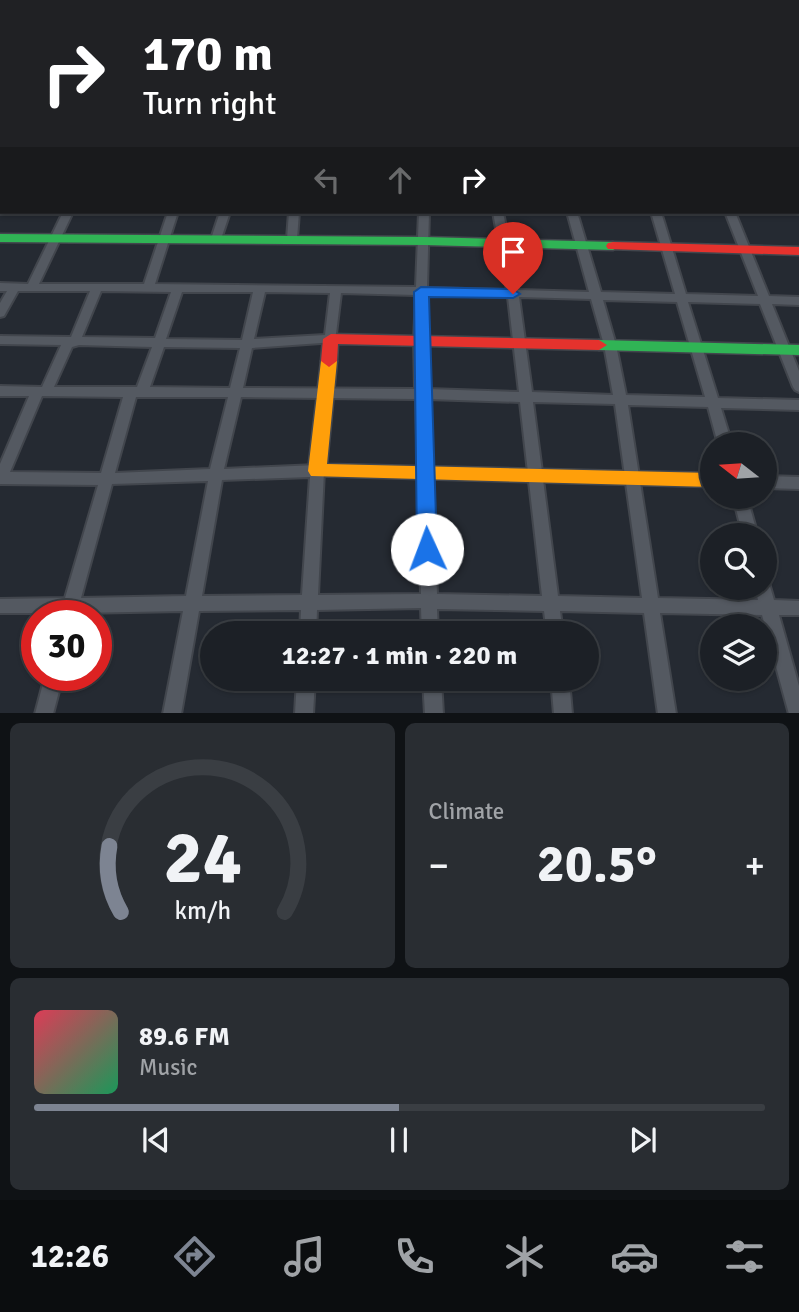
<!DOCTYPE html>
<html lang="en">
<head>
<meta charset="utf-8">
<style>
  body { margin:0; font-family:Signika,sans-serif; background:#292d32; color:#f1f3f6; height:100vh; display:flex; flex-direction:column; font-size:26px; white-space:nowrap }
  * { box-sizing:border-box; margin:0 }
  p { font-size:23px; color:#a0a3a7 }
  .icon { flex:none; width:38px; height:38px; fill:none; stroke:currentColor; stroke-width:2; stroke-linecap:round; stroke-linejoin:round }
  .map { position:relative; height:713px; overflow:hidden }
  .side { display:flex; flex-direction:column; gap:10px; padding:10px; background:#0f1215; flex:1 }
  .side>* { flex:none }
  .hud { position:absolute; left:0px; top:0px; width:800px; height:214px; box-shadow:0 2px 5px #0004,0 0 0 2px #3a3e43; background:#202124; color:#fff; overflow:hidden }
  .needle { width:46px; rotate:287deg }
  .fabs { position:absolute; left:700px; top:432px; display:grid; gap:14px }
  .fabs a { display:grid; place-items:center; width:77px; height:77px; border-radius:50%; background:#1c2026; box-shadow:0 2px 5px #0004,0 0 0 2px #3a3e43; font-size:35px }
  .speed { position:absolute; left:21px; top:600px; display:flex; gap:14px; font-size:35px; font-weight:700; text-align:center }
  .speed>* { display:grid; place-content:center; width:91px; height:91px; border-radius:50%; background:#1c2026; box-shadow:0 2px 5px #0004,0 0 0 2px #3a3e43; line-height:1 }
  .speed .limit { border:10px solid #d22; background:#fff; color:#111 }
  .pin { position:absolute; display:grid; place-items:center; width:60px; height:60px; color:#fff; margin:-72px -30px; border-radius:50% 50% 50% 0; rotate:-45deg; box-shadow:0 0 7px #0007 }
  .pin .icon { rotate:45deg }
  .me { position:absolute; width:77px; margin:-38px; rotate:358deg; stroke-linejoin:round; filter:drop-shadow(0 0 5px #0008) }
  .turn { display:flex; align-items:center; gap:24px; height:147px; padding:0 28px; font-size:32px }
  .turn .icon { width:91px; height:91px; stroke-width:2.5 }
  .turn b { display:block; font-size:49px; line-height:60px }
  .lanes { display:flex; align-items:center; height:66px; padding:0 28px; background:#0003; justify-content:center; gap:35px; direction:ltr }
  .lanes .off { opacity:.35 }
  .big { font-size:52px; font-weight:800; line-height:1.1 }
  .side .widget { flex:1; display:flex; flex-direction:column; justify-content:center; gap:10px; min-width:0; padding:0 24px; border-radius:10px; background:#292d32 }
  .side .dial { align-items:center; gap:0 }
  .dial svg { height:182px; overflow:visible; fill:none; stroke:#3a3e43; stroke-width:7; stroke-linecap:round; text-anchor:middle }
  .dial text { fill:#f1f3f6; stroke:none }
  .song { display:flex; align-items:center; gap:21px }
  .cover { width:84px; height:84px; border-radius:10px; background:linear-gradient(135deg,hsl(350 70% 55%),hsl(150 70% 35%)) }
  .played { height:7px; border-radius:4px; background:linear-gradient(90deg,#7d8492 50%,#3a3e43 50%) }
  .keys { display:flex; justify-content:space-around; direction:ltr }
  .heat { display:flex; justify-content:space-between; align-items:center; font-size:38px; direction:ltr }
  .side .tiles { flex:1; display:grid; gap:10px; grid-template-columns:1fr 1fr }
  .widget:last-child { grid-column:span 2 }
  .trip { position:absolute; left:200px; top:621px; width:399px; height:70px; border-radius:35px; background:#1c2026; box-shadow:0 2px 5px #0004,0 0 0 2px #3a3e43; font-weight:800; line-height:70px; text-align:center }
  .tab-bar { display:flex; height:112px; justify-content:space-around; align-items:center; background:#0b0d0f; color:#a0a3a7 }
  .tab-bar .icon { width:49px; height:49px }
  .tab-bar .selected { color:#7d8492 }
  .tab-bar b { font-size:32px; color:#f1f3f6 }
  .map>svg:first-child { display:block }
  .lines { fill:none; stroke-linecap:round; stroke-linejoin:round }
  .street-casing { stroke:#42464d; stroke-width:4 }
  .fast-casing { stroke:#42464d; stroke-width:3 }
  .slow-casing { stroke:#42464d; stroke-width:3 }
  .jam-casing { stroke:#42464d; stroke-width:3 }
  .street { fill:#545961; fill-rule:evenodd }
  .fast { fill:#30b455; fill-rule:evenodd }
  .slow { fill:#ff9f0a; fill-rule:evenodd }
  .jam { fill:#e5322d; fill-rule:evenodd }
  .route { fill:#1a73e8; stroke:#114b97; stroke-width:2 }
</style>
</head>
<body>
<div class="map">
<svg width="799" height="714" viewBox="0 0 799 714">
  <rect width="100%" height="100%" fill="#252a32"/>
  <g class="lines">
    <defs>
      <g id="street">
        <polygon points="136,0 142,0 135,2"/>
        <rect x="406" y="0" width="6" height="2"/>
        <rect x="475" y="0" width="6" height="2"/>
        <polygon points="531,0 537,0 538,2 531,2"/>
        <polygon points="594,0 600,0 601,2 594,2"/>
        <polygon points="651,0 657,0 658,2 651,2"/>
        <polygon points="663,0 669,0 670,2 663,2"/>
        <polygon points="722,0 728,0 729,2 722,2"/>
        <polygon points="779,0 786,0 787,2 780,2"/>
        <rect x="0" y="14" width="2" height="4"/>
        <rect x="798" y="22" width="1" height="5"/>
        <rect x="0" y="41" width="2" height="6"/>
        <rect x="798" y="60" width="1" height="4"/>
        <rect x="0" y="192" width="2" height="6"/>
        <rect x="798" y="196" width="1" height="6"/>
        <polygon points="798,206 799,206 799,214 795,212 798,212"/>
        <path d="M 63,212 L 73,212 L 39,284 L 144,284 L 168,212 L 178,212 L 155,284 L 416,287 L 419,212 L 429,212 L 427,288 L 507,290 L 493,212 L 503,212 L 518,290 L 589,292 L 567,212 L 577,212 L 601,292 L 675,294 L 651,212 L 661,212 L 686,294 L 758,296 L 725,212 L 735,212 L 769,296 L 799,297 L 799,305 L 772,304 L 799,371 L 799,392 L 795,390 L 793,387 L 760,304 L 688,302 L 718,398 L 799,400 L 799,410 L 721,408 L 732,444 L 718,444 L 708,407 L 628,405 L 658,598 L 758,600 L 755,588 L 765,588 L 765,581 L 769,583 L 774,600 L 799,601 L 799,615 L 779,615 L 799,686 L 799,714 L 789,714 L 762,615 L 660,613 L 676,714 L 658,714 L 644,613 L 560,611 L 563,634 L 547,634 L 544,611 L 437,609 L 438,634 L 422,634 L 421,608 L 317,610 L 316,634 L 300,634 L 301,610 L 199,611 L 181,714 L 163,714 L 183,611 L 77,613 L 76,616 L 60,616 L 61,613 L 0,613 L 0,599 L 65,598 L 98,485 L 0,484 L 0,464 L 29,396 L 0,396 L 0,386 L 42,387 L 61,345 L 0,344 L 0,336 L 71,337 L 90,291 L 18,291 L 4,316 L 0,317 L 0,303 L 7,291 L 0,291 L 0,283 L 28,284 ZM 101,291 L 171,292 L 155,338 L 82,337 ZM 182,292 L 253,292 L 242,340 L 166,339 ZM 265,292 L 330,293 L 325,335 L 254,339 ZM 341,293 L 416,295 L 414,340 L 415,389 L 243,388 L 252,348 L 335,342 ZM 427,295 L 508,297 L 519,392 L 428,389 L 426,340 ZM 519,297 L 591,299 L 604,345 L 613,395 L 532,392 ZM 603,300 L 677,302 L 705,397 L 626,395 L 616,345 ZM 79,345 L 152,347 L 137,387 L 54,387 L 72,347 ZM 164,347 L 240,348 L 230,388 L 150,387 ZM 42,396 L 123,397 L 101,473 L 10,472 ZM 136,397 L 228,397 L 210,469 L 115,473 ZM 241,397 L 416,399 L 421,594 L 318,595 L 324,471 L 322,467 L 317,465 L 224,469 ZM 428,399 L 520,402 L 542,596 L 437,594 ZM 533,402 L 615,404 L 642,598 L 558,596 ZM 310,477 L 302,595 L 202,596 L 222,480 ZM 208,481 L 186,596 L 81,598 L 112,484 Z"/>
        <polygon points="220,212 230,212 221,239 216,242 211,239"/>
        <polygon points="289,212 299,212 297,239 292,242 287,239"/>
        <polygon points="765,476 799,477 799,489 765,488"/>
        <polygon points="733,497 747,497 758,536 743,536"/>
        <polygon points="45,676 63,676 53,714 35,714"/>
        <polygon points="297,679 315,679 313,714 295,714"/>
        <polygon points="423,679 441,679 443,714 425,714"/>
        <polygon points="551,679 569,679 572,714 554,714"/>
      </g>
      <g id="fast">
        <rect x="0" y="141" width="2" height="6"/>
        <polygon points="0,234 424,237 613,242 620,246 613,250 424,245 0,242"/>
        <polygon points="599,340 799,345 799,355 599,350 591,345"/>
      </g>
      <g id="slow">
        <rect x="798" y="146" width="1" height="8"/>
        <polygon points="329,355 337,361 327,464 712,473 712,487 311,476 308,471 321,361"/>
      </g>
      <g id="jam">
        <polygon points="613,242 799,247 799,255 608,249 606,246 608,243"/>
        <polygon points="331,334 599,340 607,345 599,350 338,344 337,361 329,367 321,361 323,339"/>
      </g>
    </defs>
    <use href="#street" class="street-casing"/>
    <use href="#fast" class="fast-casing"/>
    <use href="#slow" class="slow-casing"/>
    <use href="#jam" class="jam-casing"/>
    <use href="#street" class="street"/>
    <use href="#fast" class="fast"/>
    <use href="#slow" class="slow"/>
    <use href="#jam" class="jam"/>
  </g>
  <polygon class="route" points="421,287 513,289 520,294 513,298 429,297 437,549 434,555 427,558 420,555 417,549 414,292"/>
</svg>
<div class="fabs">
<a><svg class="needle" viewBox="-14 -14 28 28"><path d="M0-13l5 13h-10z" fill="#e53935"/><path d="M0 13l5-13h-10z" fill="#a0a3a7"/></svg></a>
<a><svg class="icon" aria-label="search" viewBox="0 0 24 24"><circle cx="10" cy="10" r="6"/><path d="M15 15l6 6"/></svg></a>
<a><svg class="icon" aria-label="layers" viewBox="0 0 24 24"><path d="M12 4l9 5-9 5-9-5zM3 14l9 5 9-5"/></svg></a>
</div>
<div class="speed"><div class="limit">30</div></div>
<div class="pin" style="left:513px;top:294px;background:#d93025"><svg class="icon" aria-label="arrive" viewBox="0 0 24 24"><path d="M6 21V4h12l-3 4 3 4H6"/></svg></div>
<svg class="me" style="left:427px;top:549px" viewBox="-20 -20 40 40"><circle r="19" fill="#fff"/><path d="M0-13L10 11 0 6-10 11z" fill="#1a73e8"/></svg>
<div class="trip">12:27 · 1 min · 220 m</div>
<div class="hud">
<div class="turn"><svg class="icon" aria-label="right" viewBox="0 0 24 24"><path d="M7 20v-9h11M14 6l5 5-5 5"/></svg><div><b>170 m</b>Turn right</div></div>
<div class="lanes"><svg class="icon off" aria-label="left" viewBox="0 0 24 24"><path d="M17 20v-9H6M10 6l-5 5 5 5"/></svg><svg class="icon off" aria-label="ahead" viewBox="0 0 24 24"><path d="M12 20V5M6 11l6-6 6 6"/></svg><svg class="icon" aria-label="right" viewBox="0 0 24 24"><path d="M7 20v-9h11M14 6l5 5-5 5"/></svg></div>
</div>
</div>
<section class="side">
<div class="tiles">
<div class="widget dial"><svg viewBox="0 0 100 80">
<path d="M14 69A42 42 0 1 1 86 69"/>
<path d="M14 69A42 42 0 0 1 9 40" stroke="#7d8492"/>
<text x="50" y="56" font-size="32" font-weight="700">24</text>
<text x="50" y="72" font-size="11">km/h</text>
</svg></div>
<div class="widget"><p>Climate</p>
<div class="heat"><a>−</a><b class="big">20.5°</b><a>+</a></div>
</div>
<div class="widget">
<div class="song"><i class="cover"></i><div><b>89.6 FM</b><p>Music</p></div></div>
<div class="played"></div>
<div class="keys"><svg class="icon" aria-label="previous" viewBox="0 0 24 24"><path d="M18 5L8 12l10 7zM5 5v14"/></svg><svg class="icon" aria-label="pause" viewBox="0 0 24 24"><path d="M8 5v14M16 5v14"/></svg><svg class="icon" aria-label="next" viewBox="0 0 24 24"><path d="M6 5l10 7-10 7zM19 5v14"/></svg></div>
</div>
</div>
</section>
<nav class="tab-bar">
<b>12:26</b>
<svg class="icon selected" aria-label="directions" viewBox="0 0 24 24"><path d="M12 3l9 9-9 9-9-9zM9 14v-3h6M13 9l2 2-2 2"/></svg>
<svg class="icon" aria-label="music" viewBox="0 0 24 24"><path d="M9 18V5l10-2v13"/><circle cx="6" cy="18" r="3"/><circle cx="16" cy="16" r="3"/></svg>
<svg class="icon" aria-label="phone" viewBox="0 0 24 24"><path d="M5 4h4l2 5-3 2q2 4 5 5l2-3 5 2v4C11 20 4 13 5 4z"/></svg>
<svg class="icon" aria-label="climate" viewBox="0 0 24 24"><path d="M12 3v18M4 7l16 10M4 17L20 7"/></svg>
<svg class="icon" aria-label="car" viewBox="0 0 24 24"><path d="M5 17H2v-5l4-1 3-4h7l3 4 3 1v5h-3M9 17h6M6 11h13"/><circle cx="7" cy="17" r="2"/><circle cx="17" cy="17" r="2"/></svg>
<svg class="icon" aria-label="filters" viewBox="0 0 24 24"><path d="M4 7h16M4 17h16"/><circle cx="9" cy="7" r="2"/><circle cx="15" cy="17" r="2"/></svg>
</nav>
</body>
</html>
